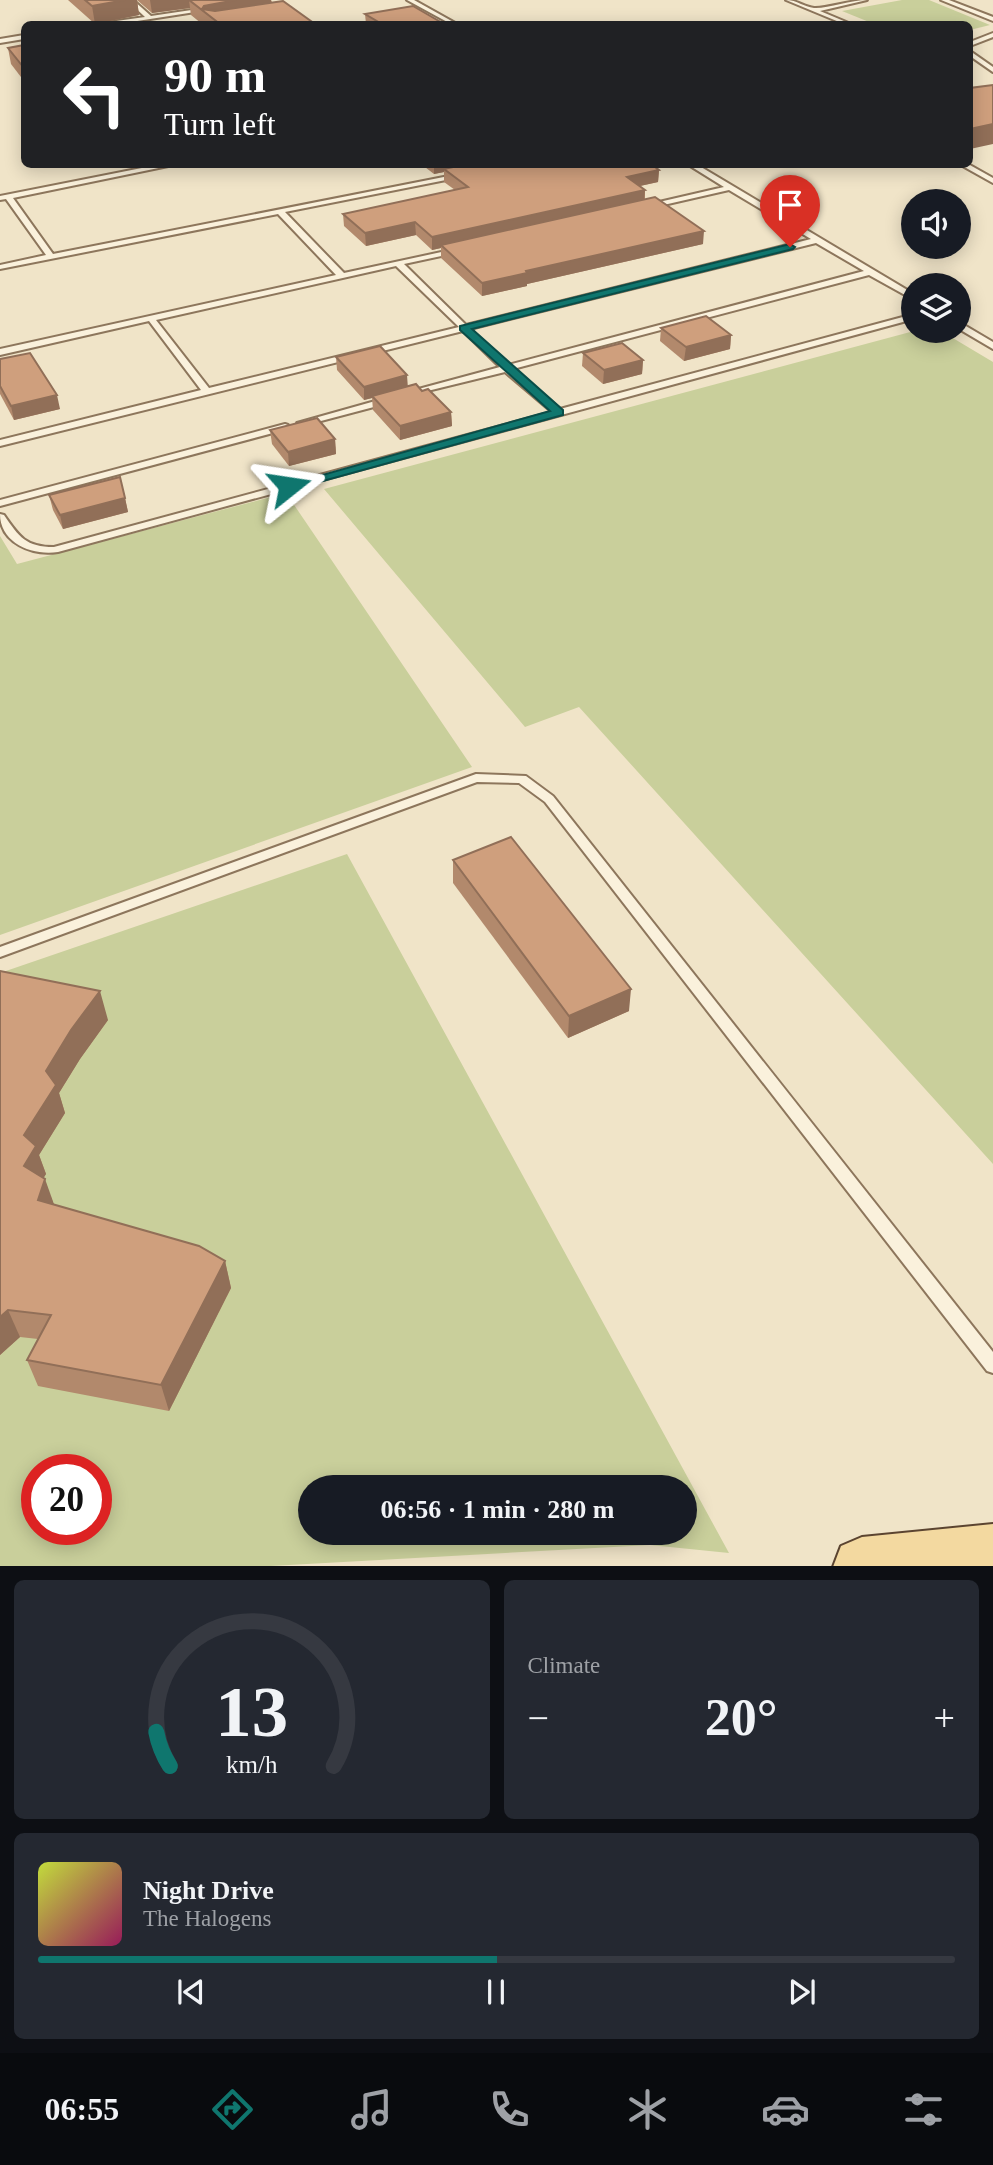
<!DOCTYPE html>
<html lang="en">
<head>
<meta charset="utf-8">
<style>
  body { margin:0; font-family:"Times New Roman",serif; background:#242831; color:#f1f3f6; height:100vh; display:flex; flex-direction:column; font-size:26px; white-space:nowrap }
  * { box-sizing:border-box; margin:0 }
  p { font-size:23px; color:#9ea1a6 }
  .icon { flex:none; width:38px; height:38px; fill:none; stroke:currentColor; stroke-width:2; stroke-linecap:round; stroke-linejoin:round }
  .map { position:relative; height:1566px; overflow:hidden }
  .sheet { display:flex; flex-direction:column; gap:14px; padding:14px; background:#0d0f14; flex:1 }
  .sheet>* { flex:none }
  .banner { position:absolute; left:21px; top:21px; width:952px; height:147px; border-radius:10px; box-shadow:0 4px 18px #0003; background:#202124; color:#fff; overflow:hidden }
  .buttons { position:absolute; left:901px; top:189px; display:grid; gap:14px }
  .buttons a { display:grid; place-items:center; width:70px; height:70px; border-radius:50%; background:#171b24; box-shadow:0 4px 18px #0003; font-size:35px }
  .speed { position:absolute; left:21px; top:1454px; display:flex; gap:14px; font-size:35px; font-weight:700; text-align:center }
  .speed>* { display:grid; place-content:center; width:91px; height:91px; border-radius:50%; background:#171b24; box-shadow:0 4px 18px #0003; line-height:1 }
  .speed .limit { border:10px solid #d22; background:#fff; color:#111 }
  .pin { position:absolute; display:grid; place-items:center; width:60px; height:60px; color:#fff; margin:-72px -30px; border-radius:50% 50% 50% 0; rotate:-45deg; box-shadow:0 0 7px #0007 }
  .pin .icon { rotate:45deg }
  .me { position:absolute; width:77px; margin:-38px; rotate:75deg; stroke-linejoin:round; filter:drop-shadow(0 0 5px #0008) }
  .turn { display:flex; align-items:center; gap:24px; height:147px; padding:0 28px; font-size:32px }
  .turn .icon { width:91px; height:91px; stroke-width:2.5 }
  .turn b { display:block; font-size:49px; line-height:60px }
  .big { font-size:52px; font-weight:800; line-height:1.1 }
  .sheet .card { flex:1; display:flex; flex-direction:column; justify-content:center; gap:10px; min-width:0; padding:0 24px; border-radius:10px; background:#242831 }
  .sheet .dial { align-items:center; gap:0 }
  .dial svg { height:182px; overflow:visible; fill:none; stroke:#363941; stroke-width:7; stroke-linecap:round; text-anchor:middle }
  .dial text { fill:#f1f3f6; stroke:none }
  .song { display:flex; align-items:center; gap:21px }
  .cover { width:84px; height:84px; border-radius:10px; background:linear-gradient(135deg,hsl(70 70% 55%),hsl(330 70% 35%)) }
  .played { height:7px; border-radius:4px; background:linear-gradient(90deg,#0f766e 50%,#363941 50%) }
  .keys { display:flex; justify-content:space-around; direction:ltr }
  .heat { display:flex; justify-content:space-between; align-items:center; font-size:38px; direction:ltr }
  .sheet .tiles { flex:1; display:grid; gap:14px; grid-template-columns:1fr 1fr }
  .card:last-child { grid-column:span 2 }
  .trip { position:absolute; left:298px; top:1475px; width:399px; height:70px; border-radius:35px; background:#171b24; box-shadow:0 4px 18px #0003; font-weight:800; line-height:70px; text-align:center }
  .tabs { display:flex; height:112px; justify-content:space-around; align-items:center; background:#090b0e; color:#9ea1a6 }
  .tabs .icon { width:49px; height:49px }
  .tabs .current { color:#0f766e }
  .tabs b { font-size:32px; color:#f1f3f6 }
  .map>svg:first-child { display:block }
  .green { fill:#c9cf9b; fill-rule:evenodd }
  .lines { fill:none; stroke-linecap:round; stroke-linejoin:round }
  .lane-casing { stroke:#8d765c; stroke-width:4 }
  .primary-casing { stroke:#5b4430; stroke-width:4 }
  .lane { fill:#faf1dc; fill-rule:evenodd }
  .primary { fill:#f3d9a0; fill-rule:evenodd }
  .wall { fill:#b2896c }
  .shaded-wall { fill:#916f58 }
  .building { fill:#cf9f7d; stroke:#916f58; stroke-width:2 }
  .route { fill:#0f766e; stroke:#0a4d48; stroke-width:2 }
</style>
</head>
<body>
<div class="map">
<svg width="993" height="1567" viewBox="0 0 993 1567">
  <rect width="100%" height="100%" fill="#f0e4c8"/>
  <g class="green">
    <polygon points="902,0 929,0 990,25 970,30 970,24 874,24 842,11"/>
    <polygon points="914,331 941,331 993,362 993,1164 579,707 525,727 324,489"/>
    <polygon points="286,493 472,767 0,935 0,536 17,564"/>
    <path d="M 347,854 L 729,1553 L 650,1545 L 271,1566 L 0,1566 L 0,973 ZM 37,1470 L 96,1470 L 96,1530 L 37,1530 ZM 310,1488 L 684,1488 L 684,1533 L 310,1533 Z"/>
  </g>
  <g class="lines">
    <defs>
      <g id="lane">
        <polygon points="127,0 133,0 151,16 205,8 208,10 118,24 106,24 109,22 145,17"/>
        <polygon points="407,0 414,0 457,24 451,24"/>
        <path d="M 786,0 C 797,0 804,7 814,8 C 826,9 851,0 867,0 L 820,11 L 851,24 L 844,24 Z"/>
        <polygon points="941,0 949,0 993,17 993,21"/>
        <polygon points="993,33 993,37 970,46 970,42"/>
        <polygon points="24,35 24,39 0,43 0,39"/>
        <polygon points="970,51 993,67 993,72 970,56"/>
        <path d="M 162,164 L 178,164 L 13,198 L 53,254 L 464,173 L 464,177 L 461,177 L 285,212 L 344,273 L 460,248 L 460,252 L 404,264 L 466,325 L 811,239 L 729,190 L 646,209 L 646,205 L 724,187 L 687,164 L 696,164 L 914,294 L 914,300 L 869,275 L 513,369 L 560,409 L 914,314 L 914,319 L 58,552 C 32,556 0,543 0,514 L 4,515 C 19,537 26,547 54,547 L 552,412 L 505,372 L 411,395 L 411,391 L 500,367 L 463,331 L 0,446 L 0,440 L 201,390 L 149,321 L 0,355 L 0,349 L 336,275 L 278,214 L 0,269 L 0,265 L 46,255 L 6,199 L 0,200 L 0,196 ZM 816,243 L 864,271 L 508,365 L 470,329 ZM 396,266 L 459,327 L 209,388 L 156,320 Z"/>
        <polygon points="959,164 968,164 993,178 993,183"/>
        <polygon points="959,322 993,342 993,349 959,329"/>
        <polygon points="386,398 389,399 389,403 302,426 297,423"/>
        <polygon points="285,424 288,425 288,429 0,506 0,500"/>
        <polygon points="476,774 526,776 553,796 993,1352 993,1373 987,1371 545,802 519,783 477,782 0,957 0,947"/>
      </g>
      <polygon id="primary" points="993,1524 993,1567 833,1567 841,1546 862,1537"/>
    </defs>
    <use href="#lane" class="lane-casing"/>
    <use href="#primary" class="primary-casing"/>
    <use href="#lane" class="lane"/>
    <use href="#primary" class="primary"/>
  </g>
  <g class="wall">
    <polygon points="68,0 271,0 272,2 315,24 202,24 191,15 190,8 152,13 137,0 139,15 95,24"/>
    <polygon points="365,14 444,24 366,24"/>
    <polygon points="24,45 24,81 11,64 8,48"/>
    <polygon points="421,164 574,164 576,165 659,170 658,182 640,186 645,190 645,200 703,244 527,284 527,286 482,296 441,258 441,248 432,250 416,235 366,246 344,226 343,214 455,190 444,182 444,172 434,174"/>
    <polygon points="661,328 731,335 730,349 684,361 660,341"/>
    <polygon points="583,353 643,360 642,374 603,384 582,366"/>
    <polygon points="336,357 408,386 422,391 451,412 452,426 400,440 373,410 372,398 364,400 337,370"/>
    <polygon points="0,359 60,409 14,420 0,394"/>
    <polygon points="270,430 335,439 336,454 289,466 272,444"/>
    <polygon points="49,495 125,498 128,512 63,529 53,510"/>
    <polygon points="453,860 629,1011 568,1038 453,883"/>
    <polygon points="0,971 108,1020 80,1059 59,1093 65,1113 39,1155 46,1174 43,1178 54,1205 225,1261 231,1288 169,1411 38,1386 27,1360 38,1339 20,1337 0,1355"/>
  </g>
  <g class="shaded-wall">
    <polygon points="125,0 137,0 139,15 95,24 92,6"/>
    <polygon points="150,0 189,0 190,8 152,13"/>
    <polygon points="189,0 271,0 272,9 214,20"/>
    <polygon points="993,124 993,144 970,149 970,129"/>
    <polygon points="434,164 483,164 444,169 444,172 434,174"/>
    <polygon points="659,170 658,182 626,189 627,177"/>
    <polygon points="645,190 644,202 441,245 441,248 432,250 432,237"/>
    <polygon points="415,222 416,235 366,246 365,233"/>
    <polygon points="704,231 703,244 527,284 527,286 482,296 482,283 526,271"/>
    <polygon points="731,335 730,349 684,361 686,347"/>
    <polygon points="643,360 642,374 603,384 604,370"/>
    <polygon points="407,375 408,389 372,396 372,398 364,400 364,387"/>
    <polygon points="57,395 60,409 14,420 11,406"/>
    <polygon points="451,412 452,426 400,440 400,426"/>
    <polygon points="335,439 336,454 289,466 288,452"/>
    <polygon points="125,498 128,512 63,529 60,515"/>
    <polygon points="631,989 629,1011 568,1038 569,1016"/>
    <polygon points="100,991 108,1020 80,1059 59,1093 65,1113 39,1155 46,1174 34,1194 24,1166 24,1135 46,1071 71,1030"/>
    <polygon points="45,1179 55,1207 38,1200"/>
    <polygon points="225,1261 231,1288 169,1411 161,1385"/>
    <polygon points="8,1310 20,1337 0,1355 0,1317"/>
  </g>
  <g class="building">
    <polygon points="85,0 125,0 92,6"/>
    <polygon points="189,0 236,0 204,6 202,9 215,11 283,1 315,24 220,24"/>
    <polygon points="413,6 444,24 382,24 365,14"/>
    <polygon points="24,45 24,68 8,48"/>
    <polygon points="993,85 993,124 970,129 970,88"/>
    <polygon points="467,164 574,164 576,165 580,164 651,164 659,170 627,177 645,190 432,237 415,222 365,233 343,214 468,187 444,169"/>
    <polygon points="655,197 704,231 526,271 527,273 482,283 441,245"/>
    <polygon points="706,316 731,335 686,347 661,328"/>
    <polygon points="622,343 643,360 604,370 583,353"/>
    <polygon points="380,346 407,375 364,387 336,357"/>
    <polygon points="30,353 57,395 11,406 0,386 0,359"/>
    <polygon points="416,384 422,391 428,389 451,412 400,426 372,396"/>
    <polygon points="317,418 335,439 288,452 270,430"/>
    <polygon points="120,477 125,498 60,515 49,495"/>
    <polygon points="511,837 631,989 569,1016 453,860"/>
    <polygon points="0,971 100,991 71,1030 46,1071 56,1085 24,1135 36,1146 24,1166 45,1179 38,1200 199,1246 225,1261 161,1385 27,1360 51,1315 8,1310 0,1317"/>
  </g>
  <polygon class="route" points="790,244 795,247 793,249 472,329 563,410 563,415 294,489 289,490 283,486 550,411 460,330 460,326"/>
</svg>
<div class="buttons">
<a><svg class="icon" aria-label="sound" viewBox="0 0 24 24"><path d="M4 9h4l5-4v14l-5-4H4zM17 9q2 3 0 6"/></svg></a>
<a><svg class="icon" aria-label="layers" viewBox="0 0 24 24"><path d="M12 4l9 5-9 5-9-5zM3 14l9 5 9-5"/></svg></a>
</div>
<div class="speed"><div class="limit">20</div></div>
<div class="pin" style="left:790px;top:247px;background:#d93025"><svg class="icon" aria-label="arrive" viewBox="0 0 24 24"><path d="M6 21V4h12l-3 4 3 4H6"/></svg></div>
<svg class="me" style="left:289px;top:486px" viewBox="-20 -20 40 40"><path d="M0-17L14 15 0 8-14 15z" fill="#0f766e" stroke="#fff" stroke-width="4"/></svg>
<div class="trip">06:56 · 1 min · 280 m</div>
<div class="banner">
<div class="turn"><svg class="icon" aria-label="left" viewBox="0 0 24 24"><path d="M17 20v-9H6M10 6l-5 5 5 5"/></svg><div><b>90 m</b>Turn left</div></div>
</div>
</div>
<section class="sheet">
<div class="tiles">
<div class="card dial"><svg viewBox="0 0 100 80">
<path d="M14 69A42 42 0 1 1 86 69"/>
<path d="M14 69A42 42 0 0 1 8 54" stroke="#0f766e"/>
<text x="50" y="56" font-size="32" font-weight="700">13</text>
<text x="50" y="72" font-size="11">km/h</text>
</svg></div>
<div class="card"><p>Climate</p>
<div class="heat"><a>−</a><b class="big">20°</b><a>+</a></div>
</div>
<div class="card">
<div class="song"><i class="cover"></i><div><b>Night Drive</b><p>The Halogens</p></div></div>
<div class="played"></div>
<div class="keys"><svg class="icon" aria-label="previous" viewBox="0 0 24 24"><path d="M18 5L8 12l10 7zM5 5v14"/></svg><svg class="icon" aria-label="pause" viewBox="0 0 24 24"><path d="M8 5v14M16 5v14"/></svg><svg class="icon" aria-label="next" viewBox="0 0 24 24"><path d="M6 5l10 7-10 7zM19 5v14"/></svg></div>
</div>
</div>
</section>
<nav class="tabs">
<b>06:55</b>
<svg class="icon current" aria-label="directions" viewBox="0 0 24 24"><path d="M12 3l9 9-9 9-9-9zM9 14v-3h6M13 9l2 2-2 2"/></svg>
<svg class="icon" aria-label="music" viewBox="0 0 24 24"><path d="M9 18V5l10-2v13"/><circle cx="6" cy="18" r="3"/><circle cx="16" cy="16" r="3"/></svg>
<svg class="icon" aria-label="phone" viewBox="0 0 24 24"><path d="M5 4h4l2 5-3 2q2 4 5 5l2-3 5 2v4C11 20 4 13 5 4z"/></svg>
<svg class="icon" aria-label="climate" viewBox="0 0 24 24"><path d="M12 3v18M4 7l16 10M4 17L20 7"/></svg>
<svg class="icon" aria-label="car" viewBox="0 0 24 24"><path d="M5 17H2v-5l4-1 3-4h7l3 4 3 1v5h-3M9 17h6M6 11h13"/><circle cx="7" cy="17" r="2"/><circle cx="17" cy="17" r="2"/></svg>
<svg class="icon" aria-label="filters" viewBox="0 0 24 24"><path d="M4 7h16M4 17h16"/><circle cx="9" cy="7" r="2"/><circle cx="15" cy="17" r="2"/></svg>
</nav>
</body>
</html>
